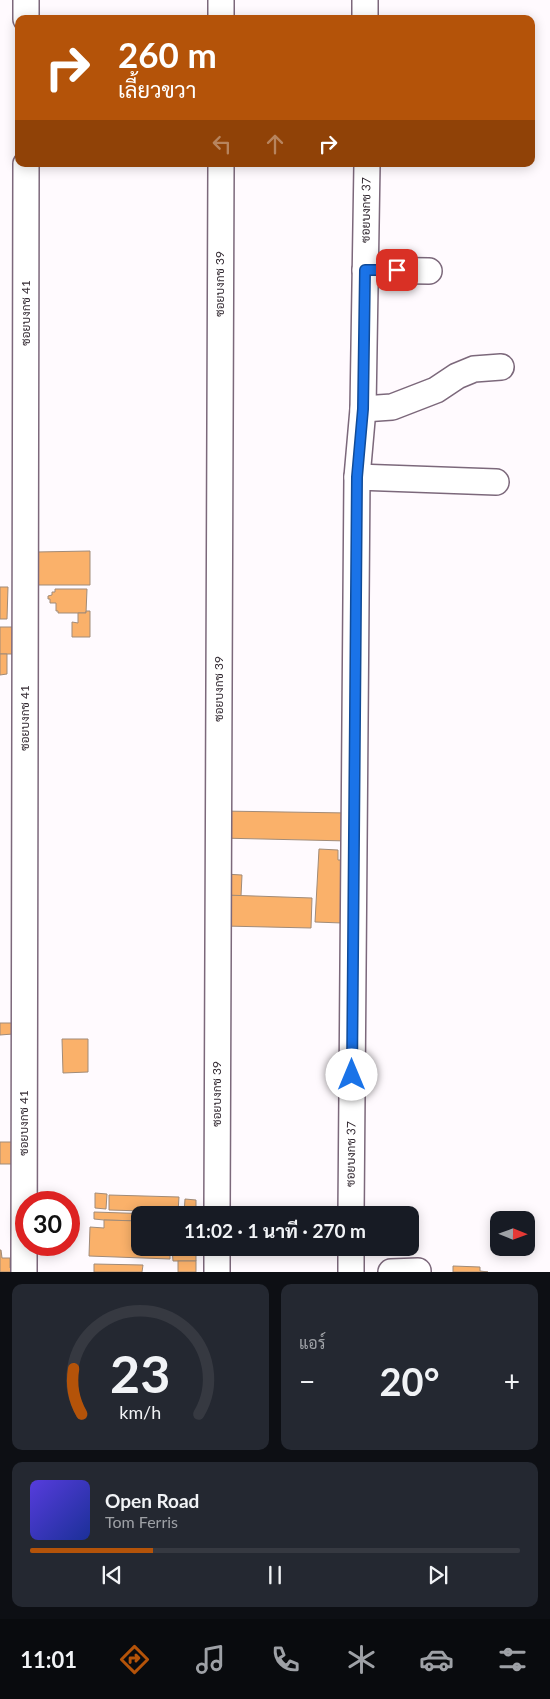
<!DOCTYPE html>
<html lang="th">
<head>
<meta charset="utf-8">
<style>
  body { margin:0; font-family:Lato,Sarabun,sans-serif; background:#242831; color:#f1f3f6; height:100vh; display:flex; flex-direction:column; font-size:19px; white-space:nowrap }
  * { box-sizing:border-box; margin:0 }
  p { font-size:16px; color:#9ea1a6 }
  .icon { flex:none; width:28px; height:28px; fill:none; stroke:currentColor; stroke-width:2; stroke-linecap:round; stroke-linejoin:round }
  .map { position:relative; height:1272px; overflow:hidden }
  .side { display:flex; flex-direction:column; gap:12px; padding:12px; background:#0d0f14; flex:1 }
  .side>* { flex:none }
  .hud { position:absolute; left:15px; top:15px; width:520px; height:152px; border-radius:10px; box-shadow:0 2px 12px #0003; background:#b45309; color:#fff; overflow:hidden }
  .needle { width:32px; rotate:91deg }
  .tools { position:absolute; left:490px; top:1211px; display:grid; gap:10px }
  .tools a { display:grid; place-items:center; width:45px; height:45px; border-radius:10px; background:#171b24; box-shadow:0 2px 12px #0003; font-size:25px }
  .speed { position:absolute; left:15px; top:1191px; display:flex; gap:10px; font-size:25px; font-weight:700; text-align:center }
  .speed>* { display:grid; place-content:center; width:65px; height:65px; border-radius:50%; background:#171b24; box-shadow:0 2px 12px #0003; line-height:1 }
  .speed .limit { border:8px solid #d22; background:#fff; color:#111 }
  .pin { position:absolute; display:grid; place-items:center; width:42px; height:42px; color:#fff; margin:-21px; border-radius:10px; box-shadow:0 2px 8px #0006 }
  .me { position:absolute; width:55px; margin:-28px; rotate:0deg; stroke-linejoin:round; filter:drop-shadow(0 0 4px #0008) }
  .turn { display:flex; align-items:center; gap:18px; height:105px; padding:0 20px; font-size:22px }
  .turn .icon { width:65px; height:65px; stroke-width:2.5 }
  .turn b { display:block; font-size:35px; line-height:42px }
  .lanes { display:flex; align-items:center; height:48px; padding:0 20px; background:#0003; justify-content:center; gap:25px; direction:ltr }
  .lanes .off { opacity:.35 }
  .big { font-size:38px; font-weight:700; line-height:1.1 }
  .side .widget { flex:1; display:flex; flex-direction:column; justify-content:center; gap:8px; min-width:0; padding:0 18px; border-radius:10px; background:#242831 }
  .side .dial { align-items:center; gap:0 }
  .dial svg { height:130px; overflow:visible; fill:none; stroke:#363941; stroke-width:7; stroke-linecap:round; text-anchor:middle }
  .dial text { fill:#f1f3f6; stroke:none }
  .song { display:flex; align-items:center; gap:15px }
  .cover { width:60px; height:60px; border-radius:8px; background:linear-gradient(135deg,hsl(250 70% 55%),hsl(230 70% 35%)) }
  .played { height:5px; border-radius:2px; background:linear-gradient(90deg,#b45309 25%,#363941 25%) }
  .keys { display:flex; justify-content:space-around; direction:ltr }
  .heat { display:flex; justify-content:space-between; align-items:center; font-size:28px; direction:ltr }
  .side .tiles { flex:1; display:grid; gap:12px; grid-template-columns:1fr 1fr }
  .widget:last-child { grid-column:span 2 }
  .trip { position:absolute; left:131px; top:1206px; width:288px; height:50px; border-radius:10px; background:#171b24; box-shadow:0 2px 12px #0003; font-weight:700; line-height:50px; text-align:center }
  .tab-bar { display:flex; height:80px; justify-content:space-around; align-items:center; background:#090b0e; color:#9ea1a6 }
  .tab-bar .icon { width:35px; height:35px }
  .tab-bar .active { color:#b45309 }
  .tab-bar b { font-size:22px; color:#f1f3f6 }
  .map>svg:first-child { display:block }
  .building { fill:#fab16a; stroke:#a18b78 }
  .lines { fill:none; stroke-linecap:round; stroke-linejoin:round }
  .minor-casing { stroke:#7c687b; stroke-width:28 }
  .minor { stroke:#fff; stroke-width:25 }
  .route-casing { stroke:#114b97; stroke-width:12 }
  .route { stroke:#1a73e8; stroke-width:9 }
  .labels { text-anchor:middle; stroke-width:4; stroke-linejoin:round; paint-order:stroke }
  .street-label { font-size:12px; fill:#322931; stroke:#fff }
</style>
</head>
<body>
<div class="map">
<svg width="550" height="1272" viewBox="0 0 550 1272">
  <rect width="100%" height="100%" fill="#fffafe"/>
  <g class="building">
    <polygon points="90,551 90,585 36,585 36,552"/>
    <polygon points="0,587 8,587 7,619 0,619"/>
    <polygon points="55,589 87,589 86,613 58,613 58,611 56,611 56,603 50,603 50,599 48,599 48,596 52,595 52,592 55,592"/>
    <polygon points="86,611 90,611 90,637 72,637 72,622 78,623 78,613 86,613"/>
    <polygon points="0,627 17,627 18,654 0,654"/>
    <polygon points="0,654 7,654 7,674 0,675"/>
    <polygon points="220,811 349,813 348,841 219,838"/>
    <polygon points="319,849 338,850 338,860 345,860 342,923 315,922"/>
    <polygon points="225,874 242,875 241,896 225,895"/>
    <polygon points="225,895 312,898 311,928 224,926"/>
    <polygon points="0,1023 13,1023 13,1034 0,1035"/>
    <polygon points="62,1039 88,1039 88,1072 63,1073"/>
    <rect x="0" y="1142" width="15" height="22"/>
    <polygon points="95,1193 107,1194 106,1209 95,1208"/>
    <polygon points="109,1195 179,1197 178,1212 109,1210"/>
    <polygon points="185,1199 196,1200 196,1214 184,1213"/>
    <polygon points="94,1212 183,1215 140,1215 140,1221 104,1220 94,1219"/>
    <polygon points="104,1220 140,1221 140,1248 170,1248 170,1259 89,1256 90,1227 104,1228"/>
    <polygon points="172,1248 196,1248 196,1261 173,1261"/>
    <polygon points="0,1250 1,1250 2,1258 10,1258 10,1268 19,1268 19,1272 0,1272"/>
    <rect x="178" y="1261" width="18" height="11"/>
    <polygon points="94,1264 143,1265 142,1272 94,1272"/>
    <polygon points="453,1266 480,1267 480,1271 488,1272 453,1272"/>
  </g>
  <g class="lines">
    <defs>
      <g id="minor">
        <polyline points="365,0 365,19"/>
        <polyline points="26,19 26,0"/>
        <polyline points="221,19 221,0"/>
        <polyline points="365,270 429,271"/>
        <polyline points="363,409 392,407 436,390 457,376 474,369 501,367"/>
        <polyline points="357,477 496,482"/>
        <polyline points="217,1215 221,164"/>
        <polyline points="351,1215 357,477 363,409 367,164"/>
        <polyline points="24,1272 26,164"/>
        <polyline points="217,1272 217,1248"/>
        <polyline points="351,1272 351,1248"/>
        <polyline points="391,1272 418,1271"/>
      </g>
    </defs>
    <use href="#minor" class="minor-casing"/>
    <use href="#minor" class="minor"/>
  </g>
  <g class="lines">
    <defs>
      <polyline id="route" points="352,1075 357,477 363,409 365,270 397,270"/>
    </defs>
    <use href="#route" class="route-casing"/>
    <use href="#route" class="route"/>
  </g>
  <g class="labels">
    <g class="street-label">
      <text transform="translate(366 210) rotate(-89)" y="4">ซอยบงกช 37</text>
      <text transform="translate(220 284) rotate(-90)" y="4">ซอยบงกช 39</text>
      <text transform="translate(26 313) rotate(-90)" y="4">ซอยบงกช 41</text>
      <text transform="translate(219 689) rotate(-90)" y="4">ซอยบงกช 39</text>
      <text transform="translate(25 718) rotate(-90)" y="4">ซอยบงกช 41</text>
      <text transform="translate(217 1094) rotate(-90)" y="4">ซอยบงกช 39</text>
      <text transform="translate(24 1123) rotate(-90)" y="4">ซอยบงกช 41</text>
      <text transform="translate(351 1154) rotate(-89)" y="4">ซอยบงกช 37</text>
    </g>
  </g>
</svg>
<div class="tools">
<a><svg class="needle" viewBox="-14 -14 28 28"><path d="M0-13l5 13h-10z" fill="#e53935"/><path d="M0 13l5-13h-10z" fill="#9ea1a6"/></svg></a>
</div>
<div class="speed"><div class="limit">30</div></div>
<div class="pin" style="left:397px;top:270px;background:#d93025"><svg class="icon" aria-label="arrive" viewBox="0 0 24 24"><path d="M6 21V4h12l-3 4 3 4H6"/></svg></div>
<svg class="me" style="left:352px;top:1075px" viewBox="-20 -20 40 40"><circle r="19" fill="#fff"/><path d="M0-13L10 11 0 6-10 11z" fill="#1a73e8"/></svg>
<div class="trip">11:02 · 1 นาที · 270 m</div>
<div class="hud">
<div class="turn"><svg class="icon" aria-label="right" viewBox="0 0 24 24"><path d="M7 20v-9h11M14 6l5 5-5 5"/></svg><div><b>260 m</b>เลี้ยวขวา</div></div>
<div class="lanes"><svg class="icon off" aria-label="left" viewBox="0 0 24 24"><path d="M17 20v-9H6M10 6l-5 5 5 5"/></svg><svg class="icon off" aria-label="ahead" viewBox="0 0 24 24"><path d="M12 20V5M6 11l6-6 6 6"/></svg><svg class="icon" aria-label="right" viewBox="0 0 24 24"><path d="M7 20v-9h11M14 6l5 5-5 5"/></svg></div>
</div>
</div>
<section class="side">
<div class="tiles">
<div class="widget dial"><svg viewBox="0 0 100 80">
<path d="M14 69A42 42 0 1 1 86 69"/>
<path d="M14 69A42 42 0 0 1 9 41" stroke="#b45309"/>
<text x="50" y="56" font-size="32" font-weight="700">23</text>
<text x="50" y="72" font-size="11">km/h</text>
</svg></div>
<div class="widget"><p>แอร์</p>
<div class="heat"><a>−</a><b class="big">20°</b><a>+</a></div>
</div>
<div class="widget">
<div class="song"><i class="cover"></i><div><b>Open Road</b><p>Tom Ferris</p></div></div>
<div class="played"></div>
<div class="keys"><svg class="icon" aria-label="previous" viewBox="0 0 24 24"><path d="M18 5L8 12l10 7zM5 5v14"/></svg><svg class="icon" aria-label="pause" viewBox="0 0 24 24"><path d="M8 5v14M16 5v14"/></svg><svg class="icon" aria-label="next" viewBox="0 0 24 24"><path d="M6 5l10 7-10 7zM19 5v14"/></svg></div>
</div>
</div>
</section>
<nav class="tab-bar">
<b>11:01</b>
<svg class="icon active" aria-label="directions" viewBox="0 0 24 24"><path d="M12 3l9 9-9 9-9-9zM9 14v-3h6M13 9l2 2-2 2"/></svg>
<svg class="icon" aria-label="music" viewBox="0 0 24 24"><path d="M9 18V5l10-2v13"/><circle cx="6" cy="18" r="3"/><circle cx="16" cy="16" r="3"/></svg>
<svg class="icon" aria-label="phone" viewBox="0 0 24 24"><path d="M5 4h4l2 5-3 2q2 4 5 5l2-3 5 2v4C11 20 4 13 5 4z"/></svg>
<svg class="icon" aria-label="climate" viewBox="0 0 24 24"><path d="M12 3v18M4 7l16 10M4 17L20 7"/></svg>
<svg class="icon" aria-label="car" viewBox="0 0 24 24"><path d="M5 17H2v-5l4-1 3-4h7l3 4 3 1v5h-3M9 17h6M6 11h13"/><circle cx="7" cy="17" r="2"/><circle cx="17" cy="17" r="2"/></svg>
<svg class="icon" aria-label="filters" viewBox="0 0 24 24"><path d="M4 7h16M4 17h16"/><circle cx="9" cy="7" r="2"/><circle cx="15" cy="17" r="2"/></svg>
</nav>
</body>
</html>
